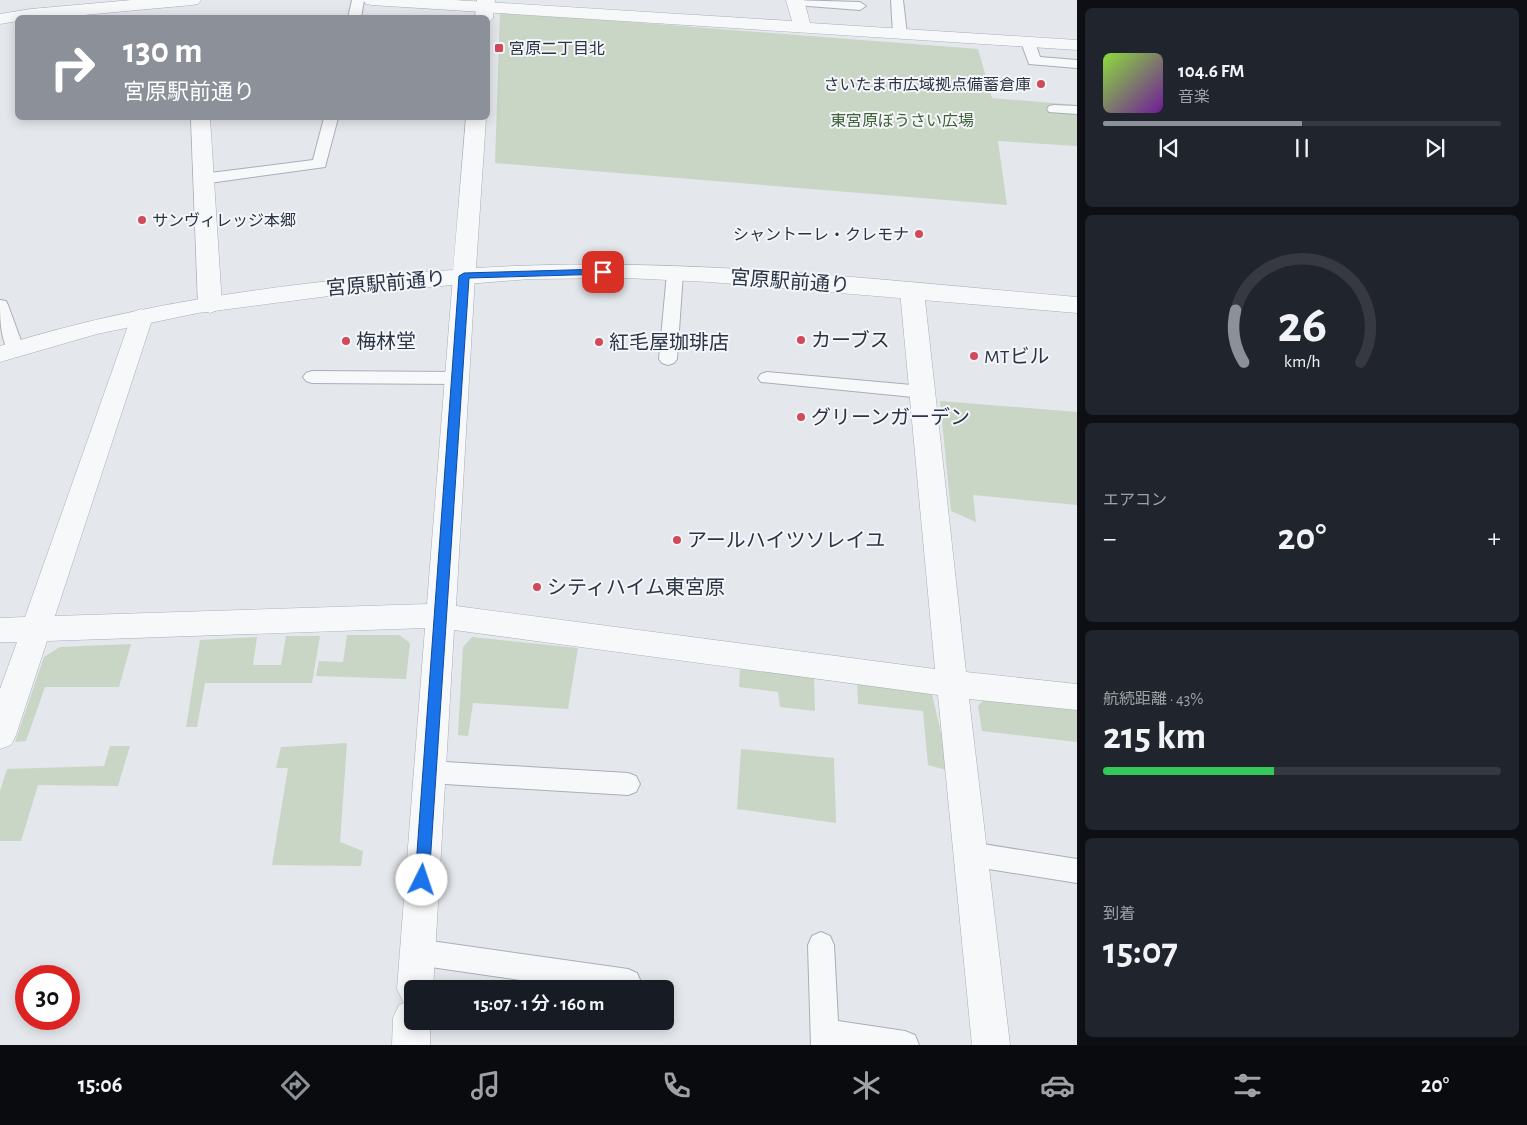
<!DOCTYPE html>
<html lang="ja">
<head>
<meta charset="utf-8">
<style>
  body { margin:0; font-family:"Alegreya Sans","Noto Sans JP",sans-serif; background:#20242c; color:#f1f3f6; height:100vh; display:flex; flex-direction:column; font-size:19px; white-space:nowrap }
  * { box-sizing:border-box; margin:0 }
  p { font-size:16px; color:#9ea1a6 }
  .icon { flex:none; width:28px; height:28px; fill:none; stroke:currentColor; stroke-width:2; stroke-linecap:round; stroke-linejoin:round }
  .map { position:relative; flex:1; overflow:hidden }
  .details { display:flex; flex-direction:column; gap:8px; padding:8px; background:#0d0f14; width:450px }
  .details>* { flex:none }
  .hud { position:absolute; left:15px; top:15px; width:475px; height:105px; border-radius:8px; box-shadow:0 2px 12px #0003; background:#8c9099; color:#fff; overflow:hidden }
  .speed { position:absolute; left:15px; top:965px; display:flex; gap:10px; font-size:25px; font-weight:700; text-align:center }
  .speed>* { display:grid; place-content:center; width:65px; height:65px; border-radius:50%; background:#171b24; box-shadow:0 2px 12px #0003; line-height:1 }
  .speed .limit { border:8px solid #d22; background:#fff; color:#111 }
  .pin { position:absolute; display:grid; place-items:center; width:42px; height:42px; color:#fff; margin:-21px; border-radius:10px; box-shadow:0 2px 8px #0006 }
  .me { position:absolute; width:55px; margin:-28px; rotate:4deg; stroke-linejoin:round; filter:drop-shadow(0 0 4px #0008) }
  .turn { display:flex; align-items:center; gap:18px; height:105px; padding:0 25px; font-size:22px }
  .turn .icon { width:65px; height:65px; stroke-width:2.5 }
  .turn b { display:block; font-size:35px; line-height:42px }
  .big { font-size:38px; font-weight:600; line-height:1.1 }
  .details .widget { flex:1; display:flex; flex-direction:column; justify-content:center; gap:8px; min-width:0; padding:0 18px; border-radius:8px; background:#20242c }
  .details .dial { align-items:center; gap:0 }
  .dial svg { height:130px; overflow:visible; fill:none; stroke:#363941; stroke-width:7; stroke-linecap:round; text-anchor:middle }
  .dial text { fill:#f1f3f6; stroke:none }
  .song { display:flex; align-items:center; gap:15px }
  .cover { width:60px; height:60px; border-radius:8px; background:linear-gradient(135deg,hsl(90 70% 55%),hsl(280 70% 35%)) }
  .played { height:5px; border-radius:2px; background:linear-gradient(90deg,#8c9099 50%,#363941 50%) }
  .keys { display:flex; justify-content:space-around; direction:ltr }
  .heat { display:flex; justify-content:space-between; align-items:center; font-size:28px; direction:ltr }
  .charge { height:8px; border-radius:4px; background:linear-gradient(90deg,#34c759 43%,#363941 0) }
  .trip { position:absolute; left:404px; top:980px; width:270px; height:50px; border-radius:8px; background:#171b24; box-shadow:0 2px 12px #0003; font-weight:600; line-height:50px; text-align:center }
  .tab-bar { display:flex; height:80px; justify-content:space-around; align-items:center; background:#090b0e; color:#9ea1a6 }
  .tab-bar .icon { width:35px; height:35px }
  .tab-bar .active { color:#8c9099 }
  .tab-bar b { font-size:22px; color:#f1f3f6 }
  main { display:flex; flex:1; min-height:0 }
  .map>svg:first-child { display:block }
  .green { fill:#c9d6c5 }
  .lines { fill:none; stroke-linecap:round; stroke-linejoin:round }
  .service-casing { stroke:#a9aeb7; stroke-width:2 }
  .minor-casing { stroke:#a9aeb7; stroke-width:1 }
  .tertiary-casing { stroke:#a9aeb7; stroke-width:1 }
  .service { fill:#f7f8fa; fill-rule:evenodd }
  .minor { fill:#f7f8fa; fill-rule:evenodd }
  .tertiary { fill:#f7f8fa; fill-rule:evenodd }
  .route { fill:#1a73e8; stroke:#114b97 }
  .poi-dot { fill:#d1495b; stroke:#f4f6f9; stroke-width:2 }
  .labels { text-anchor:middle; stroke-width:4; stroke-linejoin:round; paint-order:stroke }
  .far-poi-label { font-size:16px; fill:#2b3445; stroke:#f4f6f9; text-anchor:start }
  .far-park-label { font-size:16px; fill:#3f6138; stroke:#f4f6f9 }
  .street-label { font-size:20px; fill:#2b3445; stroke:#f4f6f9 }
  .poi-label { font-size:20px; fill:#2b3445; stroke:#f4f6f9; text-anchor:start }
</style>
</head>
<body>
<main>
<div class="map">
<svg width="1077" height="1045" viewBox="0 0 1077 1045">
  <rect width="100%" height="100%" fill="#e4e7ec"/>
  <g class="green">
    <polygon points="500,12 978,49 992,98 1077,105 1077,146 998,141 1007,205 495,163"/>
    <polygon points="940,401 1077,412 1077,505 973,495 976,522 951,511"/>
    <polygon points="347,635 399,635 410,643 406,679 316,676 319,661 343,662"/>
    <polygon points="286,636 320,636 312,683 205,683 197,727 186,727 200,640 257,637 253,665 281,665"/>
    <polygon points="472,637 578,648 568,709 473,703 468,736 458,735 463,647"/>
    <polygon points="131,644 119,687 45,687 26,741 15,742 44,657 60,647"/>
    <polygon points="740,669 814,676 815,711 780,707 778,692 739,687"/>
    <polygon points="857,681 931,690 950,771 928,765 923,711 858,704"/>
    <polygon points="986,697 1077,708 1077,742 982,731 978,706"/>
    <polygon points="347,743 340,842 363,851 361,866 272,865 288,768 276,768 281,747"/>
    <polygon points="110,746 130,746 118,786 38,785 21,841 0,841 0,791 7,769 104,766"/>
    <polygon points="741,749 834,758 836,823 737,809"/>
  </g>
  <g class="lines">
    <defs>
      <g id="service">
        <polygon points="352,0 364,0 361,18 348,18"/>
        <polygon points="789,0 860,2 866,6 860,10 795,5 791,4"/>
        <polygon points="891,0 903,0 907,34 905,37 895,37 893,34"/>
        <polygon points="1028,38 1035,42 1040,57 1077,60 1077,68 1029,64 1021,42"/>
        <polygon points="1054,105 1077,106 1077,114 1049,112 1047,109 1049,106"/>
        <polygon points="324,118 338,118 325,167 202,184 197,182 194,179 197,176 202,174 313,160"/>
        <polygon points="675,268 681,269 683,273 677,359 674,363 668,365 662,363 659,359 667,273 669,269"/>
        <path d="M 0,300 L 6,301 L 8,305 L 24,349 L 21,353 L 15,355 L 9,353 C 0,337 0,318 0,300 Z"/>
        <polygon points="312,371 457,372 463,374 466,378 463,382 457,384 312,383 306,381 303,377 306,373"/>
        <polygon points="767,372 923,386 929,388 932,392 929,396 923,398 761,382 758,378 761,374"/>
        <polygon points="429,761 628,773 636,776 640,784 636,792 628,795 429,783 421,779 417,772 421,765"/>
        <polygon points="970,842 1077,859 1077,883 970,866 961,862 958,854 961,846"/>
        <polygon points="821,932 830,936 834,945 838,1021 905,1031 915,1035 919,1045 811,1045 808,945 812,936"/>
        <polygon points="417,939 628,969 637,973 641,982 638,989 583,989 417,965 408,961 404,952 408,943"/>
      </g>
      <g id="minor">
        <polygon points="132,0 201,0 198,4 192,5 51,18 18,18 18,21 0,24 0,14 31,9"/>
        <polygon points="363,0 454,0 792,21 786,0 804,0 810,23 1077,40 1077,50 372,5 366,4"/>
        <polygon points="191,118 210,118 222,305 218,310 210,313 202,310 198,305"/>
        <polygon points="464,269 472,271 475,276 456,606 935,669 900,291 904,286 912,284 920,286 924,291 966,672 1077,684 1077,710 969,699 1010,1045 972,1045 938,695 454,630 433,989 412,989 412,1021 430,1021 430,1045 392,1045 393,1018 399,1005 404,1003 397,989 425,628 47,641 16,735 11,745 0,749 0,689 17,642 0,642 0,618 25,617 133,312 141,309 149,312 153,317 55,616 427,604 453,276 456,271"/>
      </g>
      <g id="tertiary">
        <polygon points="477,0 495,0 493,18 490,22 488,22 488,18 475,18"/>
        <path d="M 466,118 L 486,118 L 476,268 C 676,255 877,280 1077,297 L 1077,313 L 710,282 L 626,278 L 530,279 L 352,293 L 198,313 L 97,334 L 0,362 L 0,346 C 148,300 300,281 453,270 Z"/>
      </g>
    </defs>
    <use href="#service" class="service-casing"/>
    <use href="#minor" class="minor-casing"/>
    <use href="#tertiary" class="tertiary-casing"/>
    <use href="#service" class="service"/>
    <use href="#minor" class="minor"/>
    <use href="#tertiary" class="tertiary"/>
  </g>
  <polygon class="route" points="603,269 608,272 607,274 469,278 429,880 427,885 422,887 417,885 415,880 459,276 464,273"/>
  <g class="poi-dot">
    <rect x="494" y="43" width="10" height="10" rx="2.5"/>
    <circle cx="1041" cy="84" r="5"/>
    <circle cx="142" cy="220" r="5"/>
    <circle cx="919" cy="234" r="5"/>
    <circle cx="801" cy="340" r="5"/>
    <circle cx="346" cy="341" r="5"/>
    <circle cx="599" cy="342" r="5"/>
    <circle cx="974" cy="356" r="5"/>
    <circle cx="801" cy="417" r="5"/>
    <circle cx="677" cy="540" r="5"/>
    <circle cx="537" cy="587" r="5"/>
  </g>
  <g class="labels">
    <g class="far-poi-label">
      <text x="509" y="54">宮原二丁目北</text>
      <text x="1031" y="90" text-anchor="end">さいたま市広域拠点備蓄倉庫</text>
      <text x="152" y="226">サンヴィレッジ本郷</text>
      <text x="909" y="240" text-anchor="end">シャントーレ・クレモナ</text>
    </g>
    <g class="far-park-label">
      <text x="902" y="126">東宮原ぼうさい広場</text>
    </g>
    <g class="street-label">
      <text transform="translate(790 281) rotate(4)" y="7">宮原駅前通り</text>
      <text transform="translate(386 283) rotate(-5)" y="7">宮原駅前通り</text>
    </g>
    <g class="poi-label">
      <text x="811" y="347">カーブス</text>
      <text x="356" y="348">梅林堂</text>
      <text x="609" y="349">紅毛屋珈琲店</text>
      <text x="984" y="363">MTビル</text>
      <text x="811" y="424">グリーンガーデン</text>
      <text x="687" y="547">アールハイツソレイユ</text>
      <text x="547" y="594">シティハイム東宮原</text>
    </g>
  </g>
</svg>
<div class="speed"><div class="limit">30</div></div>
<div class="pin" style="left:603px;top:272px;background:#d93025"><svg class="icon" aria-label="arrive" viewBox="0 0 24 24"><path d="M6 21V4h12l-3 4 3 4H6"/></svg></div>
<svg class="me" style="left:422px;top:880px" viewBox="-20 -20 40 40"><circle r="19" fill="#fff"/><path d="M0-13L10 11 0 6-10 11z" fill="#1a73e8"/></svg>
<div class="trip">15:07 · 1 分 · 160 m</div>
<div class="hud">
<div class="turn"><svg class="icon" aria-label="right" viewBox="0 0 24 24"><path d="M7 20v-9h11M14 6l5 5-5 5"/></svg><div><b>130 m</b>宮原駅前通り</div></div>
</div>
</div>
<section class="details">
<div class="widget">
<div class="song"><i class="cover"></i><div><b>104.6 FM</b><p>音楽</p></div></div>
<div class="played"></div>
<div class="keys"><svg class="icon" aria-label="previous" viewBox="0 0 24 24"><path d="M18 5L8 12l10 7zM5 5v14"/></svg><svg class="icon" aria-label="pause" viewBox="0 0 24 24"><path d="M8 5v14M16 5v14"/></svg><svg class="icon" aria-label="next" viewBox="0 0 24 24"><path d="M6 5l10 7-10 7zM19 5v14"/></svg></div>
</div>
<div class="widget dial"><svg viewBox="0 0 100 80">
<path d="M14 69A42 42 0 1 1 86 69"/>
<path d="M14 69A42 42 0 0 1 9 37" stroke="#8c9099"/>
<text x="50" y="56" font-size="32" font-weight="700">26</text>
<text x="50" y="72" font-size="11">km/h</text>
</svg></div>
<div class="widget"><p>エアコン</p>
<div class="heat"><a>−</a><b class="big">20°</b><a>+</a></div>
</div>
<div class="widget"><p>航続距離 · 43%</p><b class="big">215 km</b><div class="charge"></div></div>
<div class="widget"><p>到着</p><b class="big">15:07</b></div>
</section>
</main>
<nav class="tab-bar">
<b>15:06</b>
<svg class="icon active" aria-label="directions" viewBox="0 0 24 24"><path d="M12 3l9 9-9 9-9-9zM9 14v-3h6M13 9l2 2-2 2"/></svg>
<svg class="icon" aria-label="music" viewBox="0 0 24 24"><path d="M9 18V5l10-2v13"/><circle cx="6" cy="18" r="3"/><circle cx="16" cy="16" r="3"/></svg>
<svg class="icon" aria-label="phone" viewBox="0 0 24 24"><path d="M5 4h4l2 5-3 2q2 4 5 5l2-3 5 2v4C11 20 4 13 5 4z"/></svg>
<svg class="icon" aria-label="climate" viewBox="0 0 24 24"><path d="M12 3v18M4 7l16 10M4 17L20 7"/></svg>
<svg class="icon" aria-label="car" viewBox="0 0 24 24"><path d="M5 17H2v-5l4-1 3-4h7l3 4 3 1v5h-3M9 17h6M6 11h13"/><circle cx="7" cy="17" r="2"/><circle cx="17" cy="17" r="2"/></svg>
<svg class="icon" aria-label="filters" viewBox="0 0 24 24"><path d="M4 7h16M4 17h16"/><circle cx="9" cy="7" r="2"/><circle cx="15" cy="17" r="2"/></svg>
<b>20°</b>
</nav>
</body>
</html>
